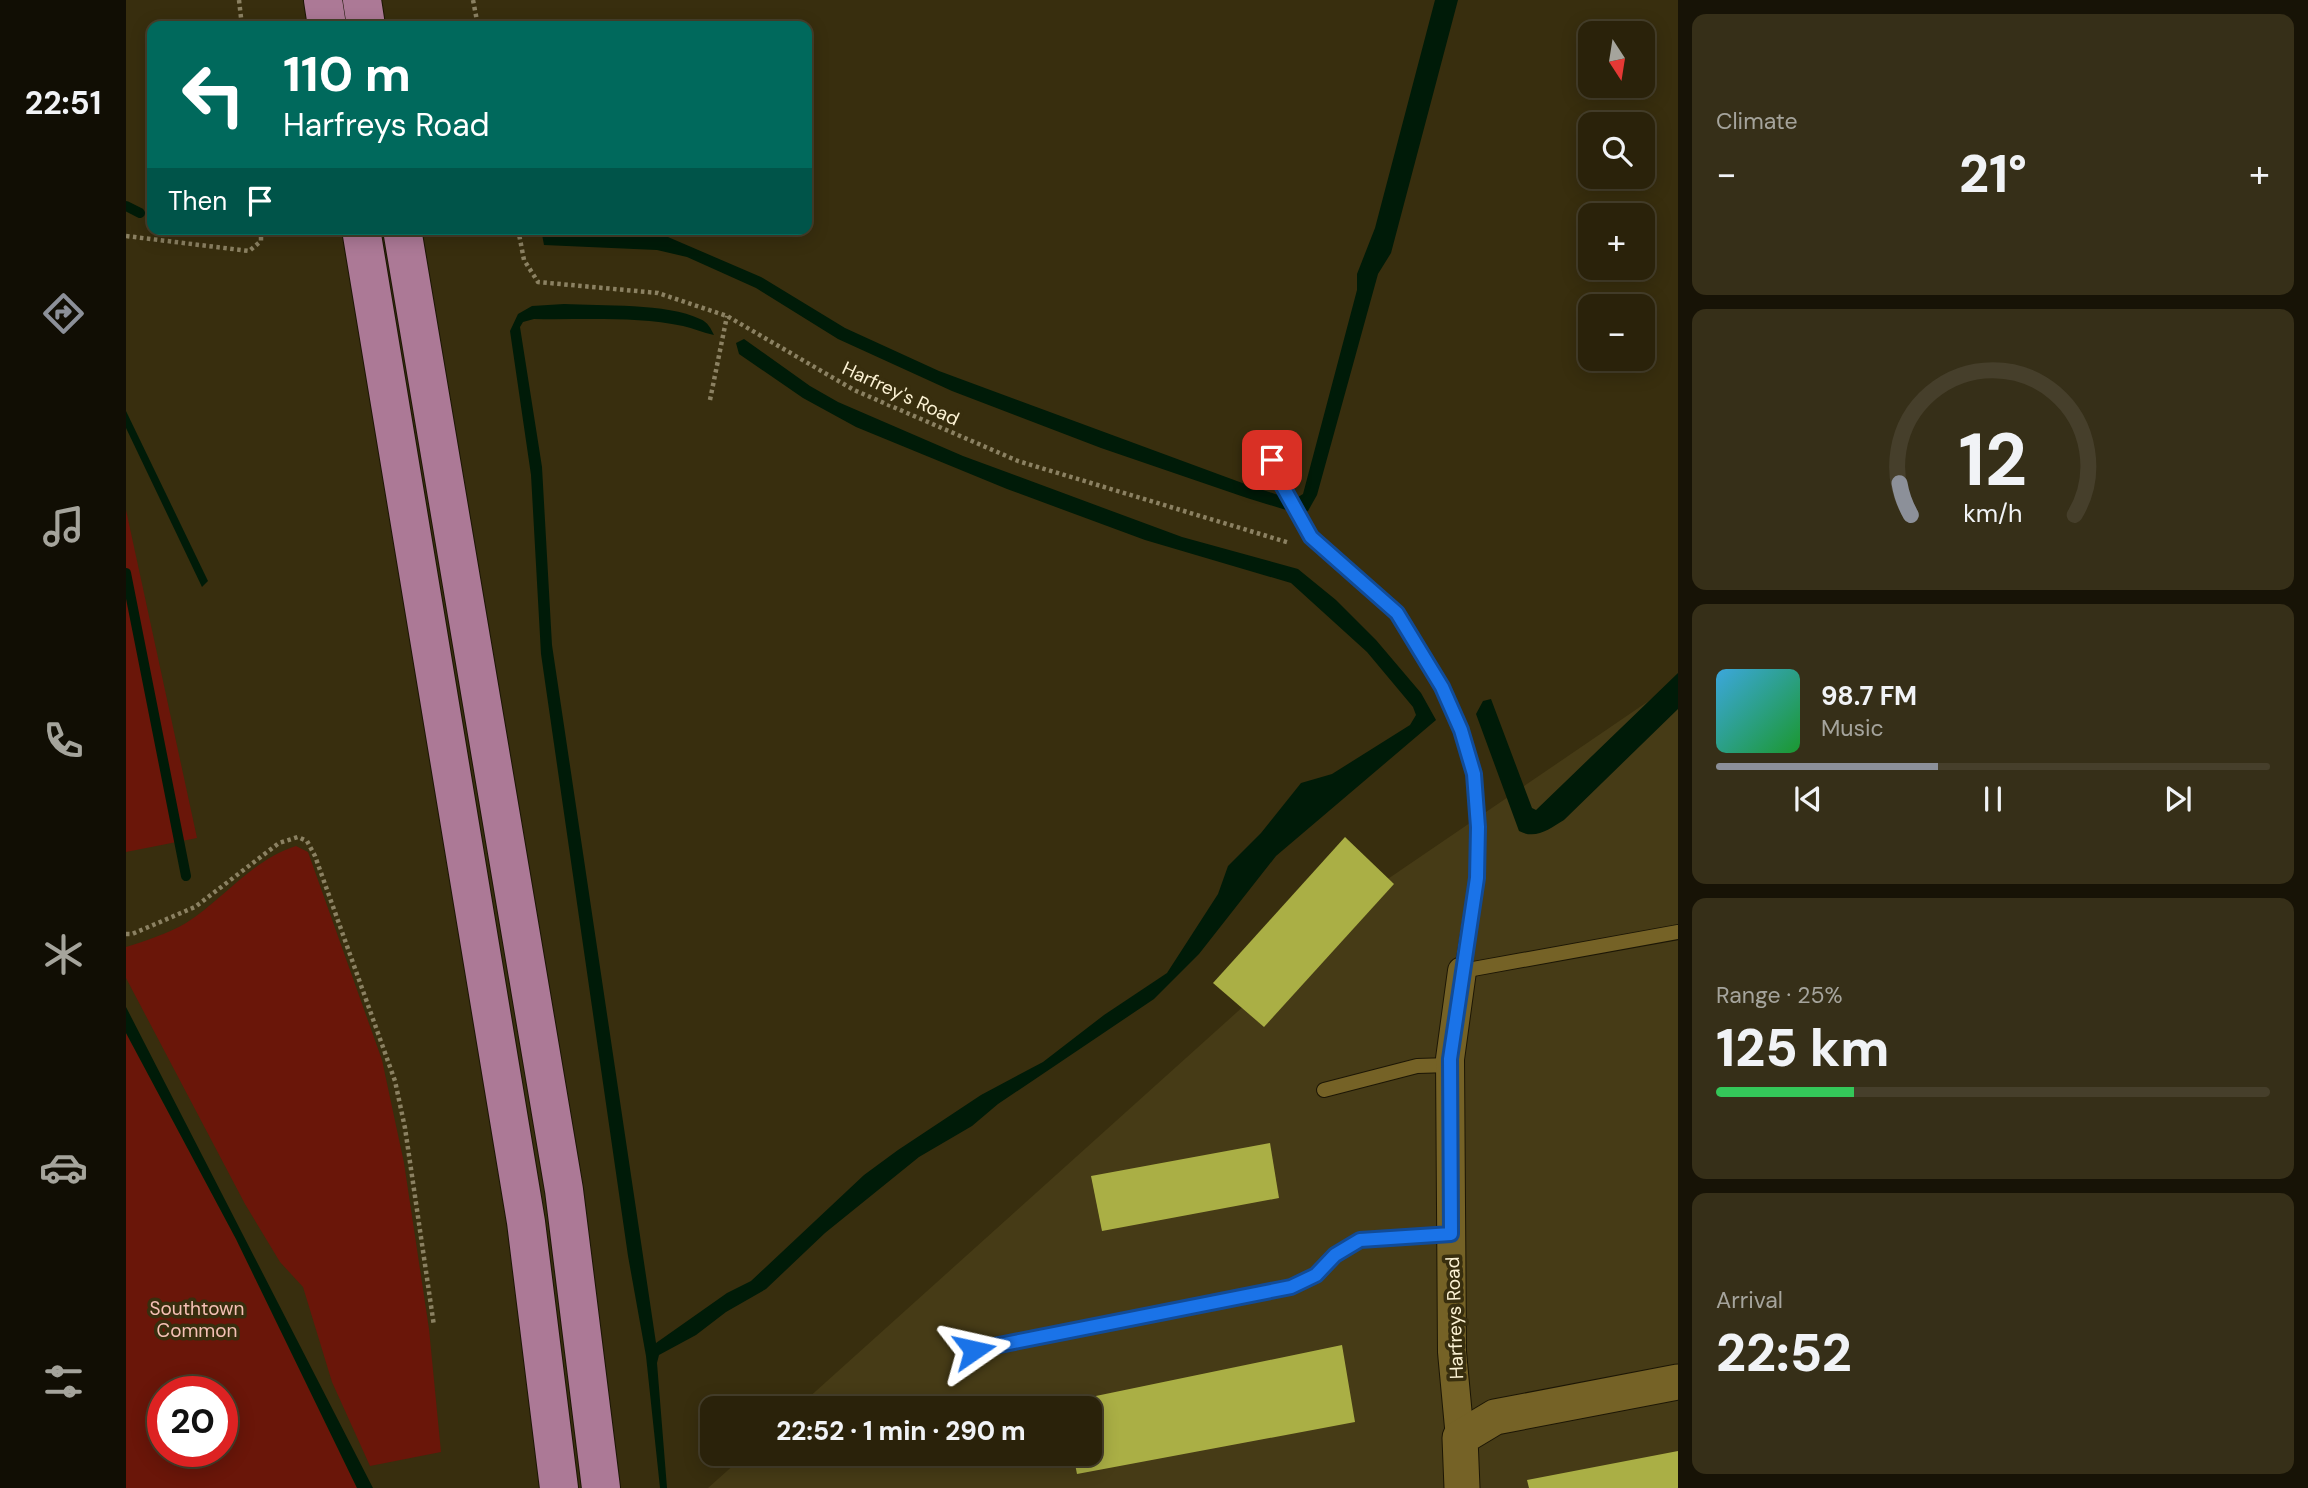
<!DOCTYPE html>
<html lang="en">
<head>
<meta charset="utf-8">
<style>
  body { margin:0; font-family:"DM Sans",sans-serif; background:#362f18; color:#f1f3f6; height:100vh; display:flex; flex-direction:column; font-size:26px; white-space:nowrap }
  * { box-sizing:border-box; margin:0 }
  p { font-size:23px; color:#a5a49c }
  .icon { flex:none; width:38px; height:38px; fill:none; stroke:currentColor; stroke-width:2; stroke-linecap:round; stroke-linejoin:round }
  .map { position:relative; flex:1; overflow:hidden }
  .sheet { display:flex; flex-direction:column; gap:14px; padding:14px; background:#171306; width:630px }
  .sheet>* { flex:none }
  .top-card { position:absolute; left:21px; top:21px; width:665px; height:214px; border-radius:14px; box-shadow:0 4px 18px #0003,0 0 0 2px #463f2b; background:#00695c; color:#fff; overflow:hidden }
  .needle { width:46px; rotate:168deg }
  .tools { position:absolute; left:1452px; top:21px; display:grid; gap:14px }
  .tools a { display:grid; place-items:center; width:77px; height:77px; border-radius:14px; background:#2a220a; box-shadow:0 4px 18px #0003,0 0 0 2px #463f2b; font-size:35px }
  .speed { position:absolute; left:21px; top:1376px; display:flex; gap:14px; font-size:35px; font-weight:700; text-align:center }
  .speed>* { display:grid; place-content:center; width:91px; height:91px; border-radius:50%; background:#2a220a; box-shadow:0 4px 18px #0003,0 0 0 2px #463f2b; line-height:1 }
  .speed .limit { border:10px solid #d22; background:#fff; color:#111 }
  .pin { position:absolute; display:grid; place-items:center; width:60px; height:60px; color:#fff; margin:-30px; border-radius:14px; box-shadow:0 4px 10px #0006 }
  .me { position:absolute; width:77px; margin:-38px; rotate:79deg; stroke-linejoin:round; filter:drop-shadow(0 0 5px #0008) }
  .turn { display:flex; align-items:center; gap:24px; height:147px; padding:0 21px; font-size:32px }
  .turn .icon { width:91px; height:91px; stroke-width:2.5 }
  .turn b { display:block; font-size:49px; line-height:60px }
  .then { display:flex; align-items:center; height:66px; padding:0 21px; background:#0003; gap:14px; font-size:26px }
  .big { font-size:52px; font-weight:800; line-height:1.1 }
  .sheet .card { flex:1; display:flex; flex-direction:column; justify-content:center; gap:10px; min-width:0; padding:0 24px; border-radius:14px; background:#362f18 }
  .sheet .dial { align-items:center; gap:0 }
  .dial svg { height:182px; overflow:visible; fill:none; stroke:#463f2b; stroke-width:7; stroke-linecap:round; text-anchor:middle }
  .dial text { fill:#f1f3f6; stroke:none }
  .song { display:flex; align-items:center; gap:21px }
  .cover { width:84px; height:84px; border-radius:10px; background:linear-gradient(135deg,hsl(200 70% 55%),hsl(130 70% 35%)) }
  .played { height:7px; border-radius:4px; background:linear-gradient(90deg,#8c9099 40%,#463f2b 40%) }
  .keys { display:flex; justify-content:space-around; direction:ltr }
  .heat { display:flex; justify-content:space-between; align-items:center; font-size:38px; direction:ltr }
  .charge { height:10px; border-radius:5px; background:linear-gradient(90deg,#34c759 25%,#463f2b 0) }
  .trip { position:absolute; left:574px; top:1396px; width:402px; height:70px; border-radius:14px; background:#2a220a; box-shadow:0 4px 18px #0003,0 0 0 2px #463f2b; font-weight:800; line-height:70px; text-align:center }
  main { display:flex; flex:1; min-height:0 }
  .tabs { display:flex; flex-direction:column; width:126px; justify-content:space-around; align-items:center; background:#110e04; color:#a5a49c }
  .tabs .icon { width:49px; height:49px }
  .tabs .selected { color:#8c9099 }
  .tabs b { font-size:32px; color:#f1f3f6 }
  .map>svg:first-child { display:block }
  .built { fill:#463b16 }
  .green { fill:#6a1609; fill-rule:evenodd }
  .water { fill:#001b08 }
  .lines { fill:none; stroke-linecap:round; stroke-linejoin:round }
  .stream { stroke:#001b08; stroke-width:10 }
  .building { fill:#aaaf45 }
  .service-casing { stroke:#1c1605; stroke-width:16 }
  .minor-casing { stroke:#1c1605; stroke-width:30 }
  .tertiary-casing { stroke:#1c1605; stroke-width:37 }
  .trunk-casing { stroke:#1c1605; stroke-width:40 }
  .path { stroke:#8b8162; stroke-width:4.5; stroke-dasharray:3.5 3.5; stroke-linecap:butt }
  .service { stroke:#756226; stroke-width:14 }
  .minor { stroke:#756226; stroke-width:28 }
  .tertiary { stroke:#756226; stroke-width:35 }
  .trunk { stroke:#ac7996; stroke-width:38 }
  .route-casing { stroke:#114b97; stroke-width:18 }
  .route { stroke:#1a73e8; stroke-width:12 }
  .labels { text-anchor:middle; stroke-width:7; stroke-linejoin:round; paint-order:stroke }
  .street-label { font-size:19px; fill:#fcf2d4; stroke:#382e0e }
  .park-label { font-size:19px; fill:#f5c0b5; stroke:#382e0e }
</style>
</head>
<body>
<main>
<nav class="tabs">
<b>22:51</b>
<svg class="icon selected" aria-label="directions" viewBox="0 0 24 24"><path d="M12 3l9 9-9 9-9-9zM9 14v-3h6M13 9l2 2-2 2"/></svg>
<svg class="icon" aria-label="music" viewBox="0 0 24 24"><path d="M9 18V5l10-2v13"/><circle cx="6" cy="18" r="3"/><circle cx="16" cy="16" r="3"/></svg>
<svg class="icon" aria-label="phone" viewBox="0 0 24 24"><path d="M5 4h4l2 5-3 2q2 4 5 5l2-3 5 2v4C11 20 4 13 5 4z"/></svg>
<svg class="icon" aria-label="climate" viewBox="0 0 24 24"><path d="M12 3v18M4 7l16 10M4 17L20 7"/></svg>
<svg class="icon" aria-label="car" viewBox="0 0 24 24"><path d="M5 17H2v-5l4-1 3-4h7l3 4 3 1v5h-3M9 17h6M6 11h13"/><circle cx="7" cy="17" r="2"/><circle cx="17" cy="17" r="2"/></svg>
<svg class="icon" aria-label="filters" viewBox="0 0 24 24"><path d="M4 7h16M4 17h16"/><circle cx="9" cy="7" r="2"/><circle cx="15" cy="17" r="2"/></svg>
</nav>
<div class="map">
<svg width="1552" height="1488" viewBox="0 0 1552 1488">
  <rect width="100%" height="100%" fill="#382e0e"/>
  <polygon class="built" points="1552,681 1552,1488 582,1488 620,1454 964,1454 964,1409 670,1409 1250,887"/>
  <g class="green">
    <polygon points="0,510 71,838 0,852"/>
    <path d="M 170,846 L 182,852 L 256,1060 L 278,1163 L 303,1329 L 315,1452 L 244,1466 L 206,1382 L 177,1287 L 154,1262 L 119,1204 L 0,978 L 0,947 C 19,941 43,933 60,923 C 98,899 126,860 170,846 Z"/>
    <path d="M 0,1033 L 110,1239 L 231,1488 L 0,1488 ZM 37,1391 L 96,1391 L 96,1451 L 37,1451 Z"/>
  </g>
  <g class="water">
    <polygon points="1309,0 1332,0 1265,253 1252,274 1191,495 1182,511 1170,513 1121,498 975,448 826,391 712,339 630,288 561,257 531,250 418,245 415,229 484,230 535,234 635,277 719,328 813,371 1119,484 1167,500 1177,494 1231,290 1231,274 1249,228"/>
    <path d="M 438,304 C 476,306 541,303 574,319 C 582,322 585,329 588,335 C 577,333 567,328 557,326 C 509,316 457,320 408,319 L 397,322 L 394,327 L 416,467 L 426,645 L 530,1343 L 601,1293 L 625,1281 L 738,1175 L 772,1150 L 855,1095 L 917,1062 L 978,1015 L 1041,973 L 1092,894 L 1102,866 L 1135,833 L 1175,783 L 1206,774 L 1284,725 L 1290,715 L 1287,707 L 1241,652 L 1165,583 L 1019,540 L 881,489 L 730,427 L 677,398 L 613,354 L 610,343 L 618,339 L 684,386 L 712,402 L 837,456 L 1056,537 L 1172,569 L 1210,600 L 1250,640 L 1295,693 L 1310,720 L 1150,856 L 1073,954 L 1028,999 L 872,1104 L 846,1126 L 793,1157 L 699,1233 L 640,1289 L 600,1312 L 570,1335 L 533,1355 L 531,1363 L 541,1488 L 534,1488 L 520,1356 L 502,1256 L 415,654 L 405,475 L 384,331 L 392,314 L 406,306 Z"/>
    <polygon points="0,411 82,581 76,587 0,428"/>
    <path d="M 1552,673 L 1552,709 L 1438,820 C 1423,829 1410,840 1393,831 L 1350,714 L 1357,701 L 1365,699 L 1406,808 L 1410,810 Z"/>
    <polygon points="0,1007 247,1488 231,1488 110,1239 0,1033"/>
  </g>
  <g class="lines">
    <g class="stream">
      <polyline points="0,206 14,213"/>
      <polyline points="0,573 60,876"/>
    </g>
  </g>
  <g class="building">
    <polygon points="1219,837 1268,884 1138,1027 1087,983"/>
    <polygon points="1144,1143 1153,1198 976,1231 965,1176"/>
    <polygon points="1216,1345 1229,1422 951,1474 947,1454 964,1454 964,1409 937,1409 936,1403"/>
    <polygon points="1552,1451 1552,1488 1403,1488 1401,1480"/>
  </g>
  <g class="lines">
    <defs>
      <g id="service">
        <polyline points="1146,460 1156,485 1185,537 1271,613 1316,687 1335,730 1348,774 1352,827 1351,878 1336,971 1552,932"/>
        <polyline points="1198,1090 1291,1066 1324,1065"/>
        <polyline points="848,1350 1165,1287 1190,1275 1209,1255 1234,1240 1325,1234"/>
      </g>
      <polyline id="minor" points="1334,1438 1326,1352 1324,1059 1336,971"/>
      <polyline id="tertiary" points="1336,1488 1334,1438 1369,1417 1552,1382"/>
      <g id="trunk">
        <polyline points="197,0 201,26"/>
        <polyline points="236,0 240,26"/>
        <polyline points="235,229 400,1222 433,1488"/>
        <polyline points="276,229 438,1190 475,1488"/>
      </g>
    </defs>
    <use href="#service" class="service-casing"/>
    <use href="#minor" class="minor-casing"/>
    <use href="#tertiary" class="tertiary-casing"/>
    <use href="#trunk" class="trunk-casing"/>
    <g class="path">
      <polyline points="113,0 116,26"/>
      <polyline points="347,0 352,26"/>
      <polyline points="392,229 398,260 412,282 532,293 601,316 728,390 892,461 1164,543"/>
      <polyline points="0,236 123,251 135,241 135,229"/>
      <polyline points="584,400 601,316"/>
      <polyline points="0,934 6,934 69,907 153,843 172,837 181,841 189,856 269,1081 279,1128 308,1326"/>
    </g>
    <use href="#service" class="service"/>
    <use href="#minor" class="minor"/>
    <use href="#tertiary" class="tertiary"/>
    <use href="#trunk" class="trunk"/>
  </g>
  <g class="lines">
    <defs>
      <polyline id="route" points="848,1350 1165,1287 1190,1275 1209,1255 1234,1240 1325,1234 1324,1059 1351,878 1352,827 1348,774 1335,730 1316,687 1271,613 1185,537 1156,485 1146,460"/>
    </defs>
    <use href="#route" class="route-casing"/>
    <use href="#route" class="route"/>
  </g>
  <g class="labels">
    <g class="street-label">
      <text transform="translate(775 393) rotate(25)" y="7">Harfrey's Road</text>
      <text transform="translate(1328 1318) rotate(-92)" y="7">Harfreys Road</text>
    </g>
    <g class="park-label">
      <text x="71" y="1315">Southtown<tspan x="71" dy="22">Common</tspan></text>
    </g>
  </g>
</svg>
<div class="tools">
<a><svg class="needle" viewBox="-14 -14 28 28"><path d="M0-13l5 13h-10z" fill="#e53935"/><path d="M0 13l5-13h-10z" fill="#a5a49c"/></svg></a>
<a><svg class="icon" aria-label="search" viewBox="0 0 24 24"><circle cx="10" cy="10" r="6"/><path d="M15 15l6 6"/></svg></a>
<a>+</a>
<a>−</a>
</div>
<div class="speed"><div class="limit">20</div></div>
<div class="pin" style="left:1146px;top:460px;background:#d93025"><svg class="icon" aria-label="arrive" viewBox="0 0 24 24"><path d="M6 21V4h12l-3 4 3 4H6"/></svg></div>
<svg class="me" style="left:848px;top:1350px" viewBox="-20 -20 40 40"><path d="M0-17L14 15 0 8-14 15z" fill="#1a73e8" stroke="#fff" stroke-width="4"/></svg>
<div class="trip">22:52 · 1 min · 290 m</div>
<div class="top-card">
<div class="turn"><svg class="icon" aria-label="left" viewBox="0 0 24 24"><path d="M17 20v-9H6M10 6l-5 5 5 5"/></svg><div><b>110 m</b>Harfreys Road</div></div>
<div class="then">Then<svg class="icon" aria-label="arrive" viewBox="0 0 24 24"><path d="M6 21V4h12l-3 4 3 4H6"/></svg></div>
</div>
</div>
<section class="sheet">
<div class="card"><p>Climate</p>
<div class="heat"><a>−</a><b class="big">21°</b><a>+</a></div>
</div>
<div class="card dial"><svg viewBox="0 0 100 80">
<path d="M14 69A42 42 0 1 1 86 69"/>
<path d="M14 69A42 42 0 0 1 9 55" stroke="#8c9099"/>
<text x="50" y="56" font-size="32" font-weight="700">12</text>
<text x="50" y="72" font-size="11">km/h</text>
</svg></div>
<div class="card">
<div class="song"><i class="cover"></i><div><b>98.7 FM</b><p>Music</p></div></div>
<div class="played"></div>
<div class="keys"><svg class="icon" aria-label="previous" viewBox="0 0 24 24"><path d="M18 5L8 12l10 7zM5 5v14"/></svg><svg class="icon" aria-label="pause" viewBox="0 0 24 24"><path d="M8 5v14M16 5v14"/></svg><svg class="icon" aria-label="next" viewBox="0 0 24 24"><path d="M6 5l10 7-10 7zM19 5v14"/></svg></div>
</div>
<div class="card"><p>Range · 25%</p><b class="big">125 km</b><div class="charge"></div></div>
<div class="card"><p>Arrival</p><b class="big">22:52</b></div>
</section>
</main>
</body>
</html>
